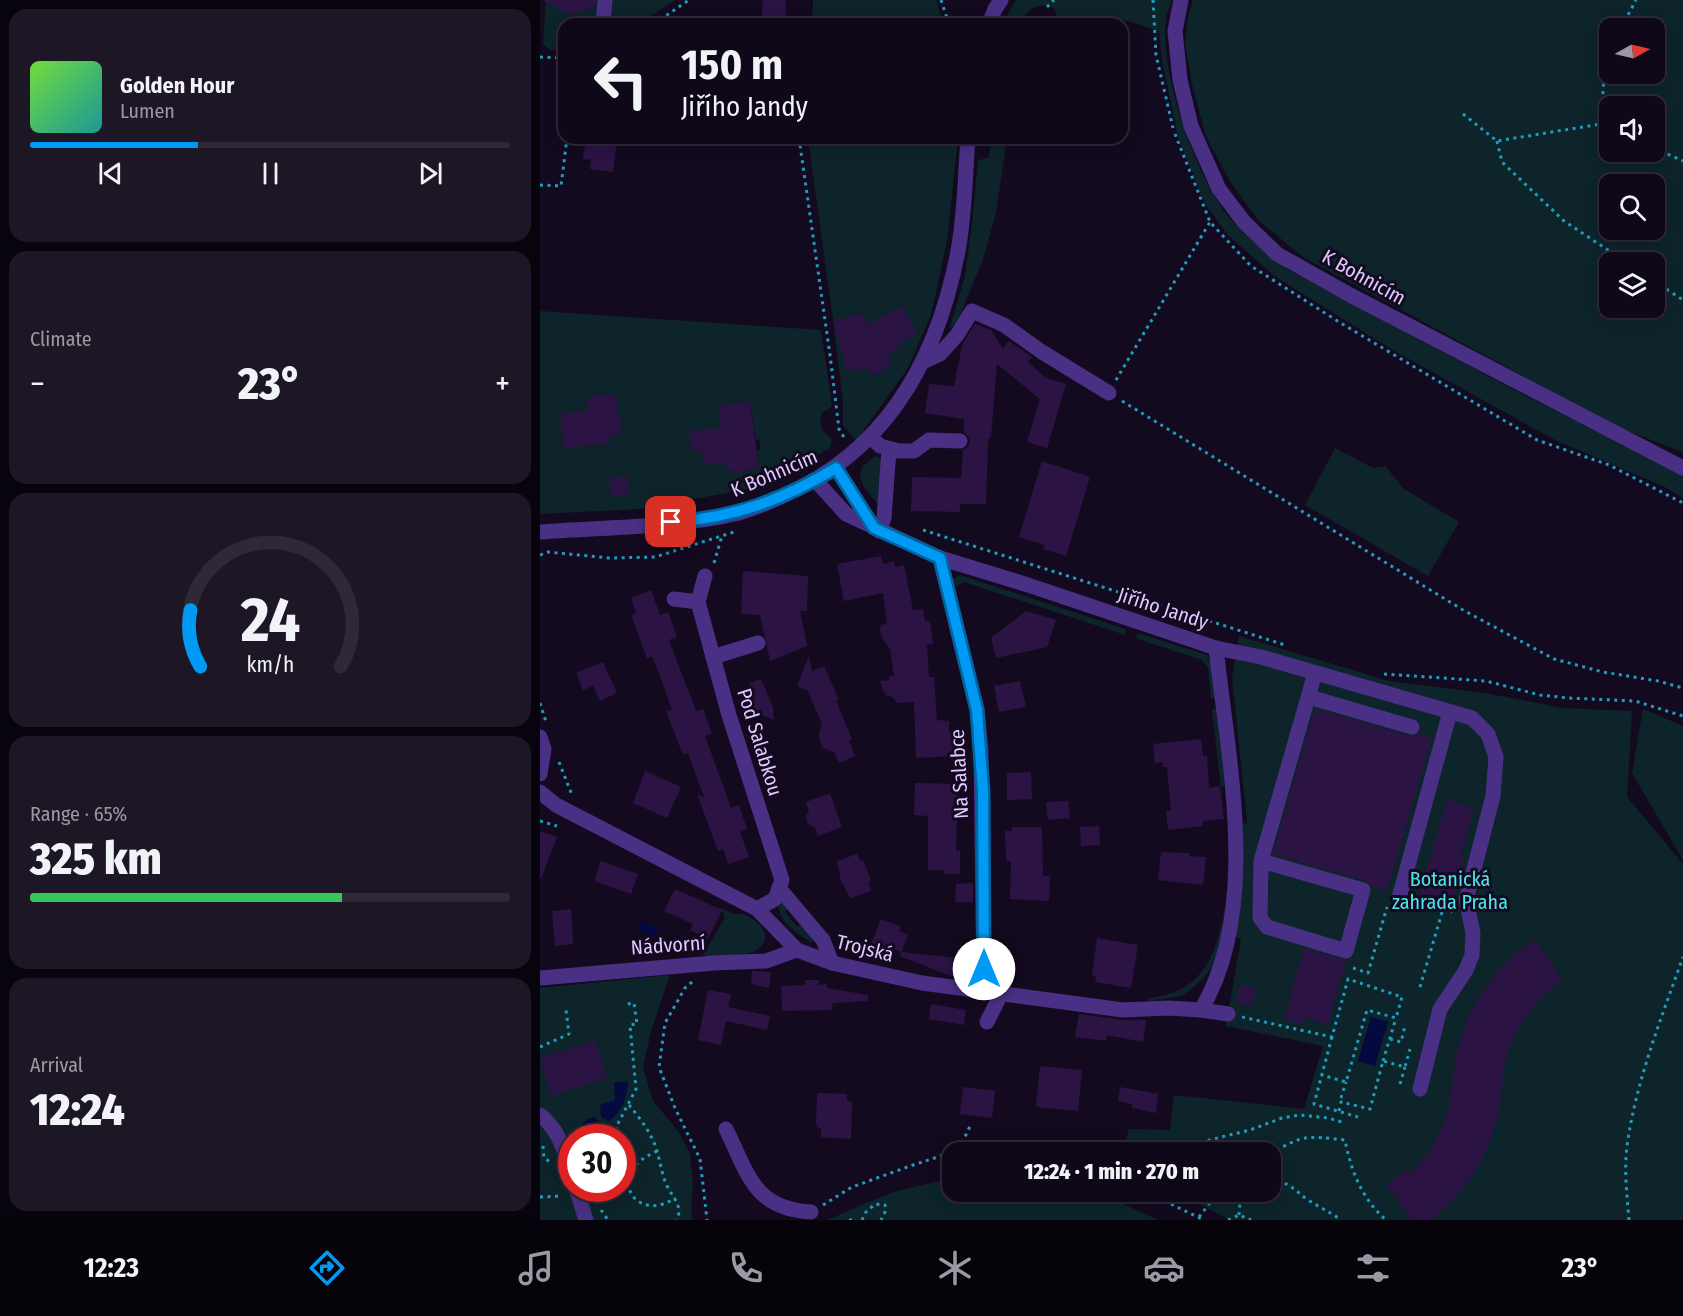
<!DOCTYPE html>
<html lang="en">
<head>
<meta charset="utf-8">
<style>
  body { margin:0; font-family:"Fira Sans Condensed",sans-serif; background:#1d1625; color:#f1f3f6; height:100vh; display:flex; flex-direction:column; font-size:22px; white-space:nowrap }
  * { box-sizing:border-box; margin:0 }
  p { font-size:20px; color:#9b9aa2 }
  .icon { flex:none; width:33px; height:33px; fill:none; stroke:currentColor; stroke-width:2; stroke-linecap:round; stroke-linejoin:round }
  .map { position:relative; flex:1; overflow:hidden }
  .panel { display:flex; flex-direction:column; gap:9px; padding:9px; background:#08040d; width:540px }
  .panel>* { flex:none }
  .top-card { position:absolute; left:18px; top:18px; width:570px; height:126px; border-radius:18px; box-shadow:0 3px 15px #0003,0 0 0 2px #2f2937; background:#0f0818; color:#f1f3f6; overflow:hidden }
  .needle { width:39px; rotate:82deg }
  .fabs { position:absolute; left:1059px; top:18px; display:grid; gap:12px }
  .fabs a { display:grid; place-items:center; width:66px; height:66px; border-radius:12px; background:#0f0818; box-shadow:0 3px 15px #0003,0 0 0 2px #2f2937; font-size:30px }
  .speed { position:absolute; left:18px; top:1124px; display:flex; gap:12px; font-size:30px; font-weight:700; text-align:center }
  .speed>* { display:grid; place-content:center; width:78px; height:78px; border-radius:50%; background:#0f0818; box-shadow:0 3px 15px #0003,0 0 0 2px #2f2937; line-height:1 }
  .speed .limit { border:9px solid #d22; background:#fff; color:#111 }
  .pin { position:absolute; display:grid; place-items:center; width:51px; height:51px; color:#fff; margin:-26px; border-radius:12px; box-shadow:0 3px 9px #0006 }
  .me { position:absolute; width:66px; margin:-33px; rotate:0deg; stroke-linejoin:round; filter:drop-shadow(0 0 4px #0008) }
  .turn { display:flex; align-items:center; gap:21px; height:126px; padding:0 24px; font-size:27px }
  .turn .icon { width:78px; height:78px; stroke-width:2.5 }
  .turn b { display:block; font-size:42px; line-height:51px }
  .big { font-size:45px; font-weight:800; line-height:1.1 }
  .panel .widget { flex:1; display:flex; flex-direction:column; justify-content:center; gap:9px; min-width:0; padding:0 21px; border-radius:18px; background:#1d1625 }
  .panel .dial { align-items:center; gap:0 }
  .dial svg { height:156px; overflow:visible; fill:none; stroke:#2f2937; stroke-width:7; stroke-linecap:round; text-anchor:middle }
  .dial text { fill:#f1f3f6; stroke:none }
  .song { display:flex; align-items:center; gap:18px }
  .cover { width:72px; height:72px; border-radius:9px; background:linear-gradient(135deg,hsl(100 70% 55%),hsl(180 70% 35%)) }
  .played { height:6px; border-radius:3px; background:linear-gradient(90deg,#009af5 35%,#2f2937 35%) }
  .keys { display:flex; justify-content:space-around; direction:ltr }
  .heat { display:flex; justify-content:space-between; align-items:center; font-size:33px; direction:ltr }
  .charge { height:9px; border-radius:4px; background:linear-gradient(90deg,#34c759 65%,#2f2937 0) }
  .trip { position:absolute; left:402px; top:1142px; width:339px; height:60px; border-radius:18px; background:#0f0818; box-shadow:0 3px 15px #0003,0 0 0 2px #2f2937; font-weight:800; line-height:60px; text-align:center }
  .tab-bar { display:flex; height:96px; justify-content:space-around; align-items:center; background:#06030a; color:#9b9aa2 }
  .tab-bar .icon { width:42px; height:42px }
  .tab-bar .on { color:#009af5 }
  .tab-bar b { font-size:27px; color:#f1f3f6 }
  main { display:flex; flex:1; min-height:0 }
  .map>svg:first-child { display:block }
  .green { fill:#0d242b; fill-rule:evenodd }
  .water { fill:#040a40 }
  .building { fill:#2b1443 }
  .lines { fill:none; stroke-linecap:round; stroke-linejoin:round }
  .path { stroke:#219cbc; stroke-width:3; stroke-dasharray:3 4.5; stroke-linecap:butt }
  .minor { stroke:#4a3085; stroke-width:15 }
  .route-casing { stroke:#00649f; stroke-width:15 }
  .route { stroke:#009af5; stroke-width:10 }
  .labels { text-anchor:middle; stroke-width:6; stroke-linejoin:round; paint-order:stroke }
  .street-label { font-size:20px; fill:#decaff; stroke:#140a20 }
  .park-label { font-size:20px; fill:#4ae8eb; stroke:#140a20 }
</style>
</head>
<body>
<main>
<section class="panel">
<div class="widget">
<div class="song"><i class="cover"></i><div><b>Golden Hour</b><p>Lumen</p></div></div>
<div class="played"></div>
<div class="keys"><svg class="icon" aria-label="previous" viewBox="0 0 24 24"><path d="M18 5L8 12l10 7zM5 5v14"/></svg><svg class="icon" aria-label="pause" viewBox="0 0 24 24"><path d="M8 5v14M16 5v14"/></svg><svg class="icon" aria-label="next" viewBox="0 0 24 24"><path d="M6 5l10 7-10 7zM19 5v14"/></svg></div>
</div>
<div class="widget"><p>Climate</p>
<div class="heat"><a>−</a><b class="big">23°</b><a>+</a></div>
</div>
<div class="widget dial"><svg viewBox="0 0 100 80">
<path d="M14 69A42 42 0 1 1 86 69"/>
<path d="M14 69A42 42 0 0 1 9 40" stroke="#009af5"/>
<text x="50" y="56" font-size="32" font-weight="700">24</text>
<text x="50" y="72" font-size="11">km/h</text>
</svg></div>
<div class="widget"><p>Range · 65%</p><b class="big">325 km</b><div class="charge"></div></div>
<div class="widget"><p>Arrival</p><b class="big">12:24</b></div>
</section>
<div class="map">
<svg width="1143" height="1220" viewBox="0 0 1143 1220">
  <rect width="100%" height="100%" fill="#140a20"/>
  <g class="green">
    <polygon points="6,0 56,0 59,2 59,24 24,24 24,49 10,50 3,44"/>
    <polygon points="73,0 135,0 99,24 69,24 71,2"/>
    <polygon points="273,0 396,0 403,24 272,24"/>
    <path d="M 476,0 L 632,0 C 630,6 627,12 626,18 C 619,70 655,176 689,217 C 706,237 726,253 747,269 L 978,392 L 1143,475 L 1143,498 L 1125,487 L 1013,439 L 851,349 L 733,275 L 688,235 L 665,204 L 638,137 L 622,61 L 619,31 L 588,21 L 559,19 L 518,24 L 515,9 C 499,0 486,9 479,24 L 462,24 Z"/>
    <path d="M 653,0 L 1143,0 L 1143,452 L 1056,419 L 974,371 L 763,257 L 718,220 L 691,183 L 666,137 L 652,84 L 645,43 L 648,18 ZM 1070,28 L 1114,28 L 1114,74 L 1070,74 ZM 1070,106 L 1114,106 L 1114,152 L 1070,152 ZM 1070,184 L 1114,184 L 1114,230 L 1070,230 ZM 1070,262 L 1114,262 L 1114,308 L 1070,308 Z"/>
    <polygon points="268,138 418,138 407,241 391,315 368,368 316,441 303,425 303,401 293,320"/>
    <polygon points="451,138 467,138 456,213 443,259 418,320 409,330 425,276 432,225 438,160 449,158"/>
    <path d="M 0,311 L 281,330 L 292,406 L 281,414 C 279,426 282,431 292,439 L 290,448 L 226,486 L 99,509 L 0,514 ZM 210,401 L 216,440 L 219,439 L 221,450 L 217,451 L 219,468 L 197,473 L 196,471 L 187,472 L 185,462 L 162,451 L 152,452 L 183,437 L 178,406 Z"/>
    <polygon points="795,448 833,468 845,466 864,489 919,522 888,576 765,505"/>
    <path d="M 335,456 L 342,458 L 339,505 C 330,494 316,482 322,467 Z"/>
    <polygon points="420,575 585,629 585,635 424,582 417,586 412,583 413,579"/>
    <polygon points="598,633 667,655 672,664 675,698 671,699 668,668 662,660 595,638"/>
    <polygon points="699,636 849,681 945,693 1023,708 1092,711 1087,797 1143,864 1143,1220 690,1220 634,1191 730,1191 730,1152 583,1152 589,1129 630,1130 634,1095 764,1109 783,1046 686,1026 701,939 695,937 699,824 707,823 692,678"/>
    <polygon points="672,709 676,709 685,785 681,788"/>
    <polygon points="1103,709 1143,726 1143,860 1092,773"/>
    <path d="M 686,899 L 679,954 L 671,968 L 663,979 L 642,996 L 608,1001 L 609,998 C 667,992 678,950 686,899 Z"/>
    <path d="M 241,901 L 248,908 L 245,912 L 257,927 L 261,924 L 274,939 L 272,943 C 257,932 239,923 238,903 Z"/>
    <path d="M 181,908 C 186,910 190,913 195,914 C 197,914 202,914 204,914 C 224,922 237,945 209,953 C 197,957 180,955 167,956 L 163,954 L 185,918 Z"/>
    <path d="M 130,975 L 111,1031 L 103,1068 L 113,1101 L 138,1131 L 150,1154 L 153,1182 L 151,1214 L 153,1220 L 0,1220 L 0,988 ZM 32,1137 L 82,1137 L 82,1188 L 32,1188 Z"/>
    <polygon points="412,1178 412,1191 555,1191 618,1220 287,1220 353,1192"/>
  </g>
  <g class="water">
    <polygon points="101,921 118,928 114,937 98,930"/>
    <polygon points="831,1017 848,1022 835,1066 818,1061"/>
    <path d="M 74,1082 L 88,1082 C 87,1097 82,1112 69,1121 L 61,1117 L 60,1105 L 75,1100 Z"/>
    <path d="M 54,1117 L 64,1126 L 64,1137 L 37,1137 C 38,1126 44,1120 54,1117 Z"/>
  </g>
  <g class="building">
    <polygon points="2,0 55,0 55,7 29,14"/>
    <polygon points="223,0 246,0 245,24 221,24"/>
    <polygon points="46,138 77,138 73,172 50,169 51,160 43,159"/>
    <polygon points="362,306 377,334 359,343 361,348 351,352 349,365 341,372 330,375 328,368 307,372 293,320 323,314 327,325"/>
    <polygon points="435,324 451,330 463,349 469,341 492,357 488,362 506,378 526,384 507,448 487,442 500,399 457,364 451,437 448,439 446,504 420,504 420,512 371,511 372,477 421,478 423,450 428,447 430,442 428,436 424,432 424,419 385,413 389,384 414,386 422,345"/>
    <polygon points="75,394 82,434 69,436 70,443 24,448 20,414 49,410 47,397"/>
    <polygon points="210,401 219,468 197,473 196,471 187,472 185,462 164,465 162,451 152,453 149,431 181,427 178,406"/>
    <polygon points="502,461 550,477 526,556 503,549 504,545 479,537"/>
    <polygon points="87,476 89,494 71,496 69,478"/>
    <polygon points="341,556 343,564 354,561 355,567 364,565 373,610 383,609 385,621 390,621 393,644 387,645 389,677 394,677 397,720 409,721 409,732 413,732 415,739 413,756 376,758 374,702 358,703 351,696 347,696 344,692 340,681 349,680 349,676 354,676 350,649 343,639 340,631 341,625 347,624 343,593 304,601 297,564"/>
    <polygon points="203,571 268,576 267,611 260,611 267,646 230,661 220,615 201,614"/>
    <polygon points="111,590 120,615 128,612 137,637 129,640 138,664 156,711 163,709 172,733 165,736 191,808 199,805 207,829 200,832 209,857 188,864 183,849 178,851 157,794 164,797 148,753 143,755 126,711 132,710 118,671 112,656 107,658 91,615 96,613 91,598"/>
    <polygon points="486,611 516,620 507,647 456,658 451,638"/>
    <polygon points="269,656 272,671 284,666 299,700 296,701 312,739 309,741 315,756 299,763 295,753 283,748 278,736 282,724 267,690 257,686"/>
    <polygon points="63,662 77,693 60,701 53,686 43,690 36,673"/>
    <polygon points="221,679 233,707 234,720 204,707 208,697 206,692 210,683"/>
    <polygon points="480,681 486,707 459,712 454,686"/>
    <polygon points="775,709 869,736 878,734 892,738 847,890 832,886 826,881 733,854"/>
    <polygon points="661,739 663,756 667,756 669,788 680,786 684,819 663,821 663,826 628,830 626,811 631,811 627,767 623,767 623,762 615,763 613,744"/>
    <polygon points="105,771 141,787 127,818 93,803"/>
    <polygon points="491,772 492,799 467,800 467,773"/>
    <polygon points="375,783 418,784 416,851 420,850 420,874 404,874 405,870 388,870 388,816 374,815"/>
    <polygon points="290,793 302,827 278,836 275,828 267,823 266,816 269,811 266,802"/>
    <polygon points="907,800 934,809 920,858 925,859 910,909 878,900"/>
    <polygon points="528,801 530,818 508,820 506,802"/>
    <polygon points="559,826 560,845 541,846 540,827"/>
    <polygon points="472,827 502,827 503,876 510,876 509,901 470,899 471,861 466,861 465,831 472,831"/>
    <polygon points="0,831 17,837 1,879 0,878"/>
    <polygon points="621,852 649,853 649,856 666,857 663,885 618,880"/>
    <polygon points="317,854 320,861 323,860 330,878 330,882 328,883 331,891 310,898 301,881 297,861"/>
    <polygon points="61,861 98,874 91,894 54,881"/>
    <polygon points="433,883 433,902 415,902 416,884"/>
    <polygon points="135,889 182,910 168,939 150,930 153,924 124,911"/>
    <polygon points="31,909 33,944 15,946 12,911"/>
    <polygon points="341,919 361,927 359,931 368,935 361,952 352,948 351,952 331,944"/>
    <polygon points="557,938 598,945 591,988 555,982 556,977 552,976"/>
    <polygon points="995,939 1022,980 1005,993 991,1009 979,1027 970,1046 964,1066 959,1111 952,1135 943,1157 930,1179 915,1198 892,1220 871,1220 847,1185 867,1168 871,1173 888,1153 901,1130 909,1105 915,1060 921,1036 930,1013 943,991 958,971 975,954"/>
    <polygon points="764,948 806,960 788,1025 764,1018 762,1025 744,1019"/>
    <polygon points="361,952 427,959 426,977 411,976 360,956"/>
    <polygon points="212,971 231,972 229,988 211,984"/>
    <polygon points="265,980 279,980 279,985 287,984 287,988 328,995 328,1001 293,1003 291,1010 242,1011 241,986 265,985"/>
    <polygon points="699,985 716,988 713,1006 696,1003"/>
    <polygon points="168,990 191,994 188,1007 230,1016 227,1030 186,1021 181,1045 158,1040"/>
    <polygon points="391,1004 426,1010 424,1025 389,1019"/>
    <polygon points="539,1014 582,1020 606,1020 603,1042 567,1035 566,1041 535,1037"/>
    <polygon points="55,1040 67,1078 11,1096 0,1058"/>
    <polygon points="500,1066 542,1070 538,1111 496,1107"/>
    <polygon points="423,1087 455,1091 452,1118 420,1114"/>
    <polygon points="580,1087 618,1094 616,1113 592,1108 592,1104 578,1101"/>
    <polygon points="277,1093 307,1094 307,1101 312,1101 311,1139 281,1137 281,1129 278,1128 276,1124"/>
  </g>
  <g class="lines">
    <g class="path">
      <polyline points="401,0 409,24"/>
      <polyline points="613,0 616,55 633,128"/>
      <polyline points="507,7 514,0"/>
      <polyline points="114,24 149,0"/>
      <polyline points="1081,28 1096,0"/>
      <polyline points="0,57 24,58"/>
      <polyline points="923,114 957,141 1061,124 1070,127"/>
      <polyline points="1061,124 1065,60 1070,51"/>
      <polyline points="635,134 670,222 711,266 799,322 997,440 1069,465 1143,503"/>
      <polyline points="259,138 290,355 299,429 305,439"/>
      <polyline points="957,141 962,162 1024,221 1086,262"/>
      <polyline points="1114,148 1143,161"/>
      <polyline points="0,185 21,186 27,138"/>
      <polyline points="1114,281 1143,300"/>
      <polyline points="576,380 670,222"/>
      <polyline points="582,401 923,610 1014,659 1063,672 1118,681 1143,688"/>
      <polyline points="383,530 745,645"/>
      <polyline points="0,555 8,552 69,558 115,557 194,532"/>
      <polyline points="174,563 182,536"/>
      <polyline points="844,674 946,681 1000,695 1028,698 1095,701 1143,716"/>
      <polyline points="0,703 6,722"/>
      <polyline points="19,762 32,795"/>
      <polyline points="0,821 17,826"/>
      <polyline points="876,901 903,909"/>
      <polyline points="813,968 828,973 847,907"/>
      <polyline points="152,982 145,988 125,1023 119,1067 135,1108 160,1159 167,1220"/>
      <polyline points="880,987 903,909 912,912"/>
      <polyline points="702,1017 792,1037 808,979 862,997 856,1018 827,1010 806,1082 782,1075"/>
      <polyline points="792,1037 774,1104 818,1117"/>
      <polyline points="850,1039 861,1042 865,1026"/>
      <polyline points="0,1047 29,1034 26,1010"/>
      <polyline points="843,1061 856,1018"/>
      <polyline points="860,1084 865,1067"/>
      <polyline points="801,1098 806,1082"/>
      <path d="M 89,1105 C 99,1117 109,1130 115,1145 C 120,1158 121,1173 127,1186 C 133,1198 143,1206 137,1220"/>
      <polyline points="799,1111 801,1102 830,1109 843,1061 865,1067 870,1049"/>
      <polyline points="76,1128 82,1133 96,1165"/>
      <polyline points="71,1137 96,1089 90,1025 97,1024 94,1003 87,1004"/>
      <polyline points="3,1146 4,1158 12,1163"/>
      <polyline points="419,1150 430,1126"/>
      <path d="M 117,1151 C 110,1155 102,1158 97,1164 C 74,1190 103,1220 135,1198"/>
      <polyline points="442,1152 499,1152"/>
      <polyline points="613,1152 614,1147 618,1144 661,1142 710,1130 742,1118 760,1115 788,1118 802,1122"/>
      <path d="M 730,1154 C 765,1134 765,1136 805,1140 C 811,1171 822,1199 846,1220"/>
      <path d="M 730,1181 C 748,1180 755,1191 768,1200 C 779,1207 790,1212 801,1220"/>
      <polyline points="604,1191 664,1220"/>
      <polyline points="0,1197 22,1196"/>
      <polyline points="283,1205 312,1187 373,1165 419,1150 435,1152"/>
      <polyline points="61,1210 68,1220"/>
      <polyline points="699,1215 701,1191"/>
      <polyline points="659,1217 679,1191"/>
      <polyline points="309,1220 314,1220"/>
      <polyline points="322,1220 325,1213 335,1204 345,1205 346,1210 341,1220"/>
      <polyline points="688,1220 699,1215 711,1220"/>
      <path d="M 1089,1220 C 1087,1196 1084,1170 1087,1146 C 1096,1081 1121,1019 1143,957"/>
    </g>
    <g class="minor">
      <polyline points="641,0 635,31 640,80 651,126 679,189 704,222 737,254 812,296 1143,468"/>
      <polyline points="63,24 65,0"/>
      <polyline points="449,24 455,9 461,0"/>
      <polyline points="383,362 400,354 417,335 432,311 464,325 502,352 569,393"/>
      <polyline points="331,437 340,446 359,451 374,451 389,440 420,441"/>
      <polyline points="296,468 334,528"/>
      <polyline points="276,481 306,514 400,558 488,585 676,648 721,657 932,718 948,734 956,757 953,796 926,900 933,933 932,955 926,970 900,1009 880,1089"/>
      <polyline points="339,531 344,518 349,450"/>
      <path d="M 0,532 C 64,527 137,528 199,513 C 216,508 233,501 249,493 C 350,447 398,356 418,251 C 425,214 425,175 428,138"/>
      <polyline points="400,558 437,710 441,751 444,991"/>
      <polyline points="165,576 158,602 189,715 242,880 235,899 217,909"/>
      <polyline points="134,599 158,602"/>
      <polyline points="173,657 218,643"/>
      <polyline points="769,697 872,727"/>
      <polyline points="0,737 4,749 0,774"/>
      <path d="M 0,792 L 16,805 L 217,909 L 257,950 L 292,963 L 382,983 L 583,1010 L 628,1008 L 661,1010 C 721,909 688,760 676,648"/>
      <polyline points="721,861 823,890 806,951 727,927 720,918 721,861 775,673"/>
      <polyline points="239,888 283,940 292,963"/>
      <polyline points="859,898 910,712"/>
      <polyline points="0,978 174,963 226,961 257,950"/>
      <polyline points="661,1010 688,1014"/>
      <polyline points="447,1022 461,994"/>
      <path d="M 0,1115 C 20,1130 24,1152 32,1175"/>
      <path d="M 186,1129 C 208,1174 214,1209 271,1212"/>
      <polyline points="36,1188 46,1220"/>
    </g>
  </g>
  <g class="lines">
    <defs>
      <path id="route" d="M 131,522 C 193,518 243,500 296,468 L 334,528 L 400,558 L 437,710 L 443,791 L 444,969"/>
    </defs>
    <use href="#route" class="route-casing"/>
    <use href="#route" class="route"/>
  </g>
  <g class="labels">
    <g class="street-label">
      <text transform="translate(824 277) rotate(29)" y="7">K Bohnicím</text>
      <text transform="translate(234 473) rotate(-23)" y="7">K Bohnicím</text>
      <text transform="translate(623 608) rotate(18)" y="7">Jiřího Jandy</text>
      <text transform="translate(220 742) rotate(73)" y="7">Pod Salabkou</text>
      <text transform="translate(419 774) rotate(-93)" y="7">Na Salabce</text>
      <text transform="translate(128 945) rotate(-4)" y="7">Nádvorní</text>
      <text transform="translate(325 948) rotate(14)" y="7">Trojská</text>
    </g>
    <g class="park-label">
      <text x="910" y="886">Botanická<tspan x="910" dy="23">zahrada Praha</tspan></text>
    </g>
  </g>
</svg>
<div class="fabs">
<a><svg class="needle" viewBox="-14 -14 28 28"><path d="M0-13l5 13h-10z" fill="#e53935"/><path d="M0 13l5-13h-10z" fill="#9b9aa2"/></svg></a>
<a><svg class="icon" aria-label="sound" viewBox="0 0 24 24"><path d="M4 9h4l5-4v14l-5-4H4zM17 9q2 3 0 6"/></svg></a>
<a><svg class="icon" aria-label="search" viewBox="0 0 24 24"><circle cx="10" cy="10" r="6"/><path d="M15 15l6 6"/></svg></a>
<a><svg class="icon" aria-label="layers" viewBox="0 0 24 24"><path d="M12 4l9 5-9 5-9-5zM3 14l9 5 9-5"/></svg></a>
</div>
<div class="speed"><div class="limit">30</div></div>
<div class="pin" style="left:131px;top:522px;background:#d93025"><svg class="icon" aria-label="arrive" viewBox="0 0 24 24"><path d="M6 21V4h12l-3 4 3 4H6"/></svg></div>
<svg class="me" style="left:444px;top:969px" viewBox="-20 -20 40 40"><circle r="19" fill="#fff"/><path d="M0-13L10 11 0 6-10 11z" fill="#009af5"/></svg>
<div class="trip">12:24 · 1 min · 270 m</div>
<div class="top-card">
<div class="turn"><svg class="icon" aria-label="left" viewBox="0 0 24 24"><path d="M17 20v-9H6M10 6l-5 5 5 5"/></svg><div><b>150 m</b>Jiřího Jandy</div></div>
</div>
</div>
</main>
<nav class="tab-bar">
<b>12:23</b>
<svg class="icon on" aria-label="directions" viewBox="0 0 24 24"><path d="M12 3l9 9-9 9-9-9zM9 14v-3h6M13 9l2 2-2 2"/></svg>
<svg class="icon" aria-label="music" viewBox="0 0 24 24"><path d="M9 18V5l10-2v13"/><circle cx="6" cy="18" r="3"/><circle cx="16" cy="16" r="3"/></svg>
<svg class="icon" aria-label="phone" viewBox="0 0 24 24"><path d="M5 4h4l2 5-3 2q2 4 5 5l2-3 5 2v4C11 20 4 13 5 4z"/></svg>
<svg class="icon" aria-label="climate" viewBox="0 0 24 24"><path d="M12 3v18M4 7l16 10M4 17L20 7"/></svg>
<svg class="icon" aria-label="car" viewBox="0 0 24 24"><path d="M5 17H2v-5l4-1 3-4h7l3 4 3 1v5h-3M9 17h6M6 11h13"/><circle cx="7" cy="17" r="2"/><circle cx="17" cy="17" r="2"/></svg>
<svg class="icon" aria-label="filters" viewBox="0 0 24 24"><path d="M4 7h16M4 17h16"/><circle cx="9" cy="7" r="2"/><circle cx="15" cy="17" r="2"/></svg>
<b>23°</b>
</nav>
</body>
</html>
